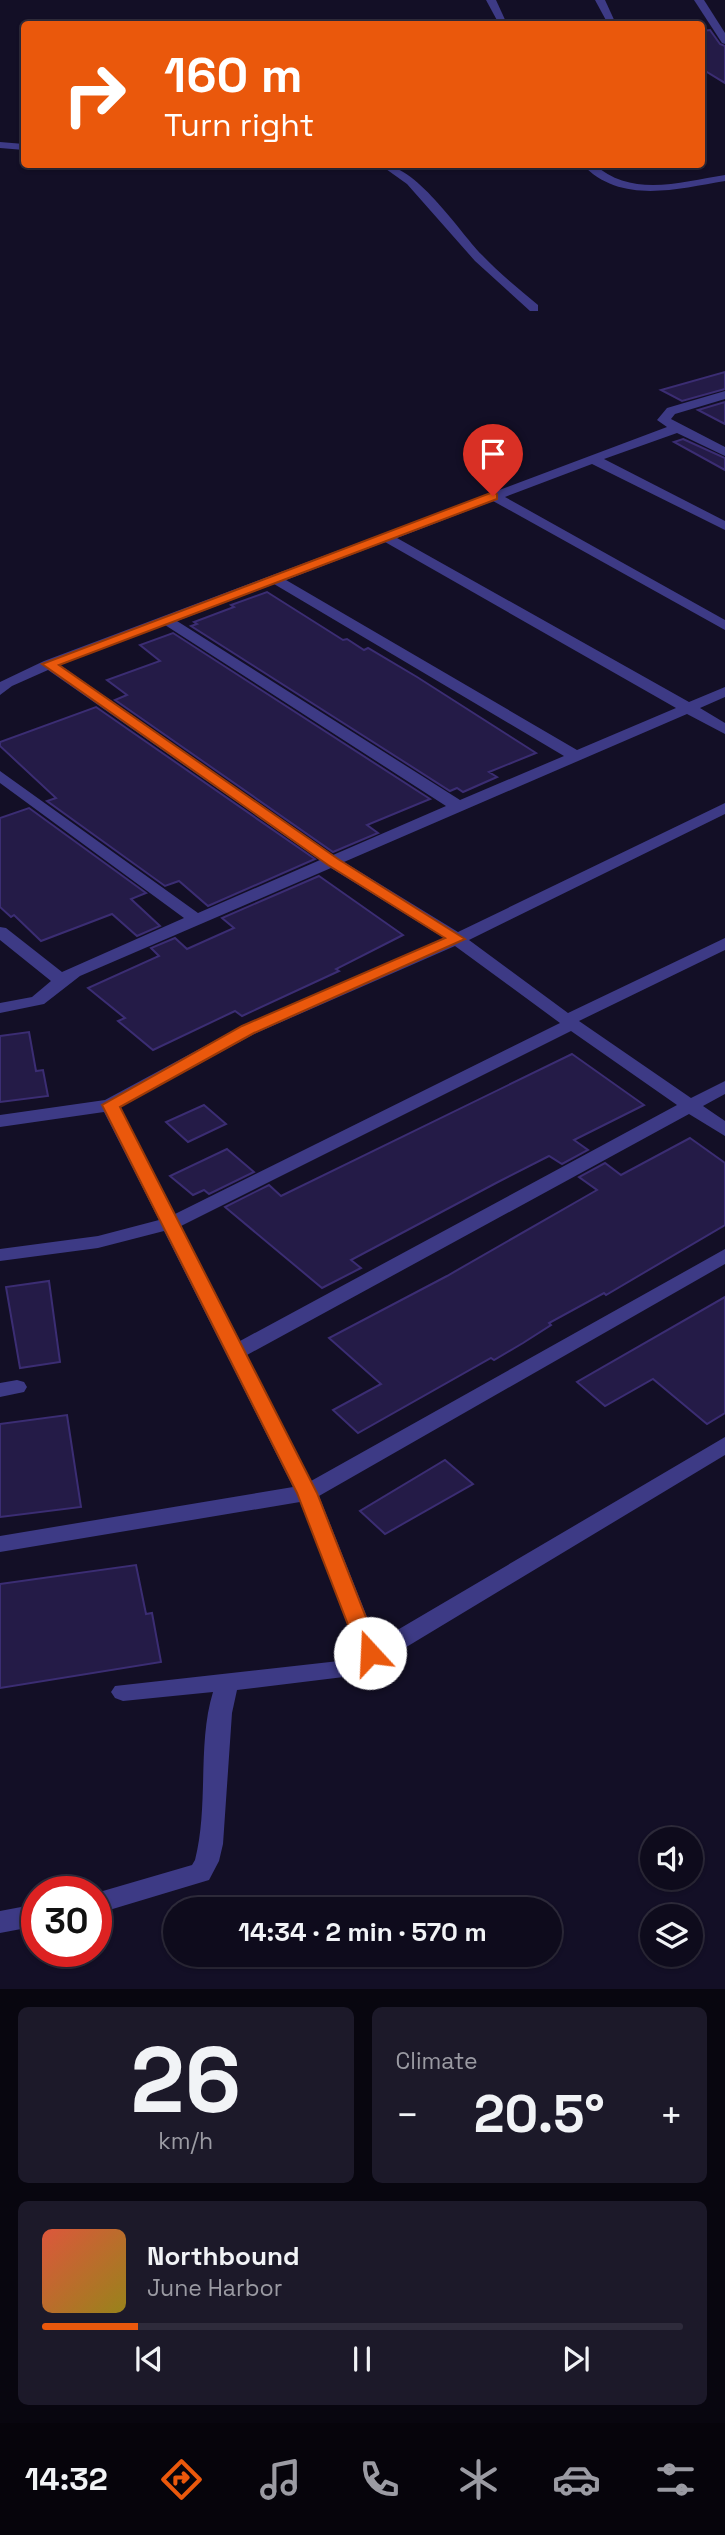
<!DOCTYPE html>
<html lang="en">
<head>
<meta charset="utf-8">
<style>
  body { margin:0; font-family:"Space Grotesk",sans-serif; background:#1c1929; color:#f1f3f6; height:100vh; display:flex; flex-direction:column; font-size:26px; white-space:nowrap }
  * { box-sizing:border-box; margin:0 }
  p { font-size:23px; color:#9b9ba3 }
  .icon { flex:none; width:38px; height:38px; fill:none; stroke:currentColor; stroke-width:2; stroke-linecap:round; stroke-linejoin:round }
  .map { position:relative; height:1989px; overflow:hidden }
  .side { display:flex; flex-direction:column; gap:18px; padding:18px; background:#08060f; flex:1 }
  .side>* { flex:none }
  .guide { position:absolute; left:21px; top:21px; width:684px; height:147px; border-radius:7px; box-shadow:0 2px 5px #0004,0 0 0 2px #2e2b3b; background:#ea580c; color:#fff; overflow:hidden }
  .controls { position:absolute; left:640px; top:1827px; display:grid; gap:14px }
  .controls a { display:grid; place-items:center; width:63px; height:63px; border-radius:50%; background:#0e0b1c; box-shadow:0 2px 5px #0004,0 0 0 2px #2e2b3b; font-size:35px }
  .speed { position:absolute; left:21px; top:1876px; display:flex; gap:14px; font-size:35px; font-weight:700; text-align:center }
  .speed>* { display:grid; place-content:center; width:91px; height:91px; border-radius:50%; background:#0e0b1c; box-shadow:0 2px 5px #0004,0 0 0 2px #2e2b3b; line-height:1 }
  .speed .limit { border:10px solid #d22; background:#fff; color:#111 }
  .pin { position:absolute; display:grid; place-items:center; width:60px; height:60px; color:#fff; margin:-72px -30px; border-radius:50% 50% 50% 0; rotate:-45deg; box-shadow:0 0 7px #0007 }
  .pin .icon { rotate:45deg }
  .me { position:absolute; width:77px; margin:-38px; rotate:340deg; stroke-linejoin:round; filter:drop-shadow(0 0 5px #0008) }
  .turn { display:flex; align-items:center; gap:24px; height:147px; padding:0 28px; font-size:32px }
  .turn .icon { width:91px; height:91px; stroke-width:2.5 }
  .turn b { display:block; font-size:49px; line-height:60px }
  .big { font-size:52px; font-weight:700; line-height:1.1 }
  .side .tile { flex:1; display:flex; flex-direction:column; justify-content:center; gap:10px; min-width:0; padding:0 24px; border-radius:10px; background:#1c1929 }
  .side .dial { align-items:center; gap:0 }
  .dial b { font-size:91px; line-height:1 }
  .song { display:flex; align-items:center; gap:21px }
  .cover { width:84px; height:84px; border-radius:10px; background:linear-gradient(135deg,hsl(10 70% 55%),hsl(50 70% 35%)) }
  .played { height:7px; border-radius:4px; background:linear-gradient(90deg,#ea580c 15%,#2e2b3b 15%) }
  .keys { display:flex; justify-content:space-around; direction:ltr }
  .heat { display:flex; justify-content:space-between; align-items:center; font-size:38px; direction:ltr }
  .side .tiles { flex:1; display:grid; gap:18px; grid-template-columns:1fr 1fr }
  .tile:last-child { grid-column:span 2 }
  .trip { position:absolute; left:163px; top:1897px; width:399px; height:70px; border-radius:35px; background:#0e0b1c; box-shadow:0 2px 5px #0004,0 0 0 2px #2e2b3b; font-weight:700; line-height:70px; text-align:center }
  .dock { display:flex; height:112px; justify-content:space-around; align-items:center; background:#06040b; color:#9b9ba3 }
  .dock .icon { width:49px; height:49px }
  .dock .selected { color:#ea580c }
  .dock b { font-size:32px; color:#f1f3f6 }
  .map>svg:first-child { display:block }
  .building { fill:#241b47; stroke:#3b2d73; stroke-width:2 }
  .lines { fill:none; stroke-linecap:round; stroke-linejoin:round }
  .minor { fill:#3d3a85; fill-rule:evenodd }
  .route { fill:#ea580c; stroke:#983908; stroke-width:2 }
</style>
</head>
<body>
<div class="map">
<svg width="725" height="1989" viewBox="0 0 725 1989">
  <rect width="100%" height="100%" fill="#130f26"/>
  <g class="building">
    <polygon points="710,30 720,44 725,46 725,83 702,69 702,31"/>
    <polygon points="725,372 725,389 682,401 661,390"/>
    <polygon points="725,402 725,424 698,410"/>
    <polygon points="683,439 725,458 725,470 674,442"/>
    <polygon points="267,592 343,640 347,639 364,650 368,648 417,677 536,753 489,772 497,777 463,792 457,788 450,791 191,626 197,624 194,622 234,607 231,605"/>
    <polygon points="173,633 430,799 367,825 378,833 333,852 115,700 127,695 107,680 160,661 140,645"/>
    <polygon points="96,707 315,859 208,906 179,881 165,886 47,801 56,798 0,746 0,742"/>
    <polygon points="29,808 146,893 131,899 160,926 137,936 112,914 41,941 14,915 11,917 0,907 0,818"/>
    <polygon points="319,876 403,935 336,969 339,971 242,1016 235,1011 153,1050 118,1021 125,1018 88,988 159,956 151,948 175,938 187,949 234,928 222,918"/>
    <polygon points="29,1032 36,1071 43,1070 48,1096 0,1102 0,1036"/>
    <polygon points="572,1054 644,1105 574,1140 588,1150 562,1164 549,1156 498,1182 351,1260 361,1268 322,1288 225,1207 269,1185 281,1196"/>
    <polygon points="204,1105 226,1124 188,1142 166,1122"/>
    <polygon points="690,1138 725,1163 725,1225 606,1295 604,1293 549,1323 551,1325 523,1343 494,1360 491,1358 358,1433 333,1410 381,1384 329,1338 447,1276 597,1190 579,1177 605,1163 621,1175"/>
    <polygon points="227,1149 254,1172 209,1194 204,1190 193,1195 170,1176"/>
    <polygon points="49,1281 60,1362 20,1368 6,1287"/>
    <polygon points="725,1297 725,1413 707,1424 653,1379 605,1406 577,1382"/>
    <polygon points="67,1415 81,1507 0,1517 0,1424"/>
    <polygon points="445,1460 473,1484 385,1534 360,1511"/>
    <polygon points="136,1565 146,1614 152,1613 161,1662 0,1688 0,1584"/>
  </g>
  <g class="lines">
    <g class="minor">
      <polygon points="486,0 496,0 507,24 499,24"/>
      <polygon points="595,0 605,0 616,24 608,24"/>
      <polygon points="694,0 704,0 725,33 725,44 722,43"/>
      <polygon points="0,142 24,144 24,150 0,148"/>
      <path d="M 379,164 C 416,164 457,229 482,255 C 499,273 519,289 538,305 L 538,311 L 530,311 L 475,261 L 407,184 Z"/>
      <path d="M 582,164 L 594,164 C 631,198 681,182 725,175 L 725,181 C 677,189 620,205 582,164 Z"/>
      <path d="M 725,391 L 725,399 L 675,414 L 671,419 L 725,447 L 725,456 L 677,433 L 604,459 L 725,521 L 725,530 L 592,464 L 505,497 L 725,620 L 725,630 L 493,501 L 397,538 L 689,702 L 725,687 L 725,697 L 700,708 L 725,723 L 725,734 L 687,714 L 344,862 L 458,932 L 725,803 L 725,814 L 469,940 L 568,1013 L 725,938 L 725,950 L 579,1021 L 691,1098 L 725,1081 L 725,1094 L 703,1106 L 725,1121 L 725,1136 L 689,1114 L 247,1355 L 311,1481 L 725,1249 L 725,1264 L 319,1496 L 377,1642 L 725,1437 L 725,1455 L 360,1675 L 237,1690 L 232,1713 L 223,1844 L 219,1861 L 209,1880 L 96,1914 L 96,1893 L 192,1865 L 195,1860 C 209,1805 197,1744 213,1692 L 123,1701 L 115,1698 L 111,1692 L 115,1686 L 348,1660 L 359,1653 L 300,1502 L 0,1552 L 0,1536 L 293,1487 L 164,1231 L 98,1248 L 0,1261 L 0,1249 L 98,1236 L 159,1220 L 104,1112 L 0,1127 L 0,1115 L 105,1100 L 242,1026 L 444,938 L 331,868 L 80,976 L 44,1004 L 0,1013 L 0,1003 L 32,997 L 51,981 L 0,940 L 0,927 L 6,928 L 62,972 L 184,918 L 0,783 L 0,771 L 198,913 L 320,860 L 48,670 L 12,686 L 0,695 L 0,682 L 44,661 L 667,427 L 657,420 L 667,408 ZM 385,542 L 676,708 L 577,750 L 286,580 ZM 274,584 L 564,756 L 460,800 L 177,621 ZM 165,625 L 446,806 L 333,855 L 60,665 ZM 455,946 L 560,1023 L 175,1214 L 120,1107 L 254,1034 ZM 571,1031 L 677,1105 L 240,1341 L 181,1226 Z"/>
      <polygon points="17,1380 24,1382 27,1387 24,1392 0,1397 0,1383"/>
      <polygon points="37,1904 37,1926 0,1933 0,1911"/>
    </g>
  </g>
  <polygon class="route" points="493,492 497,494 497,499 59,665 338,859 465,939 254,1033 120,1107 317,1493 380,1653 377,1658 362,1658 359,1653 297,1493 102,1105 242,1026 445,938 328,865 42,664"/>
</svg>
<div class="controls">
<a><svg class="icon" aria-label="sound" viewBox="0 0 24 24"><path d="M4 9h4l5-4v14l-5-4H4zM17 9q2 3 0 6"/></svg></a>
<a><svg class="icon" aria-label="layers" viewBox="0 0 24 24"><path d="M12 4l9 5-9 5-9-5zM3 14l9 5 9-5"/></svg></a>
</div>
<div class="speed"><div class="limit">30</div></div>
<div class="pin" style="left:493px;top:496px;background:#d93025"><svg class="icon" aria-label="arrive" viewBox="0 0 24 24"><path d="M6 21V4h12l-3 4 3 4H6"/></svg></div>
<svg class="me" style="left:370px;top:1653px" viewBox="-20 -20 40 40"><circle r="19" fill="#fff"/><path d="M0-13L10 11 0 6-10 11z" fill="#ea580c"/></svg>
<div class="trip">14:34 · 2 min · 570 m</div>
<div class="guide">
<div class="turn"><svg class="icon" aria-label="right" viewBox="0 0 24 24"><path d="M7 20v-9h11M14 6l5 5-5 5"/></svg><div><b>160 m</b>Turn right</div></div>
</div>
</div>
<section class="side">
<div class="tiles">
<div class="tile dial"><b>26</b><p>km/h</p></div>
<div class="tile"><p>Climate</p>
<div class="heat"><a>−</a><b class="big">20.5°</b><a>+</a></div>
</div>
<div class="tile">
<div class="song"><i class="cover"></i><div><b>Northbound</b><p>June Harbor</p></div></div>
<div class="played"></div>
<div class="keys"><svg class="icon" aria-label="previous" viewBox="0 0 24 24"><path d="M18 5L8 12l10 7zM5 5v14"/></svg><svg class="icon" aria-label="pause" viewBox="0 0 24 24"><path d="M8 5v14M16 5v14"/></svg><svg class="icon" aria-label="next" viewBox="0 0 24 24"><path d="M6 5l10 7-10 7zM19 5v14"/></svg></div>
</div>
</div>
</section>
<nav class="dock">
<b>14:32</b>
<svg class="icon selected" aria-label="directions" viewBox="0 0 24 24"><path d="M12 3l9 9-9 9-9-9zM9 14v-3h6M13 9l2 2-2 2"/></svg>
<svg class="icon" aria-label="music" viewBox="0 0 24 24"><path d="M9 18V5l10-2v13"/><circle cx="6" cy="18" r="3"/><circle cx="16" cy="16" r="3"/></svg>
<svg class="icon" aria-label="phone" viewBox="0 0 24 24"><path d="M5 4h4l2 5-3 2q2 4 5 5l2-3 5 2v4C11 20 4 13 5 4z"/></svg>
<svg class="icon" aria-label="climate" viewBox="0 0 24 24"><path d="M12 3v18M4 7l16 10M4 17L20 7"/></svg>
<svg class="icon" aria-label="car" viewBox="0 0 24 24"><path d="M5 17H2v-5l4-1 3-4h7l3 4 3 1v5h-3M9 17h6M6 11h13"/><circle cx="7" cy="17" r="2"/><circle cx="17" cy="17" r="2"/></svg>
<svg class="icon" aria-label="filters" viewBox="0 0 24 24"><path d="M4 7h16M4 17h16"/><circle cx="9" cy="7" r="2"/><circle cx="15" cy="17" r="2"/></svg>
</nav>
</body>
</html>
